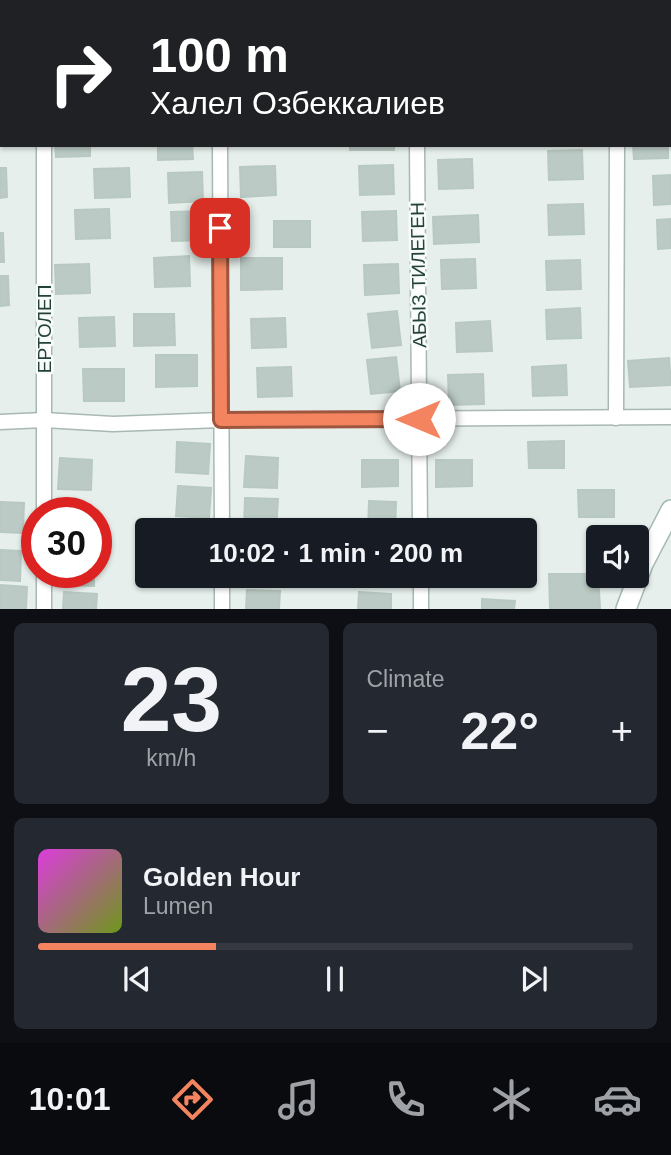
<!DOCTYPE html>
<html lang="en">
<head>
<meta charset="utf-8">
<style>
  body { margin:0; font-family:Helvetica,sans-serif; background:#242831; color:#f1f3f6; height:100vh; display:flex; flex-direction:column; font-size:26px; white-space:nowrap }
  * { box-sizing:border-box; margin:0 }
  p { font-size:23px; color:#9ea1a6 }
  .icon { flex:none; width:38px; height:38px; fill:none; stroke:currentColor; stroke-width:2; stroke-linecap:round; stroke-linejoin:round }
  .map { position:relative; height:609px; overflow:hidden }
  .panel { display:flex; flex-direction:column; gap:14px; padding:14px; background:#0d0f14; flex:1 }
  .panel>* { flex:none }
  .guide { position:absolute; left:0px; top:0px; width:672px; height:147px; box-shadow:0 2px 5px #0004; background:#202124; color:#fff; overflow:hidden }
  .buttons { position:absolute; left:586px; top:525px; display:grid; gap:14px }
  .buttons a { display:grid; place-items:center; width:63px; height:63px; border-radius:7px; background:#171b24; box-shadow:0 2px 5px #0004; font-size:35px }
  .speed { position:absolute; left:21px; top:497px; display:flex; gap:14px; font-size:35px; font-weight:700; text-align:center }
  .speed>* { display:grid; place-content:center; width:91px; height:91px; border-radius:50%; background:#171b24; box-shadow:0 2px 5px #0004; line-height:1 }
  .speed .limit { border:10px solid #d22; background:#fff; color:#111 }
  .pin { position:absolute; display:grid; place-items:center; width:60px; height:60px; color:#fff; margin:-30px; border-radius:14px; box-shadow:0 4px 10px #0006 }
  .me { position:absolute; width:77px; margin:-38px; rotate:270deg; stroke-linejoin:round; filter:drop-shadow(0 0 5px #0008) }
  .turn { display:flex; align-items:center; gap:24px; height:147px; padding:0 35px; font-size:32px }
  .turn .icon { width:91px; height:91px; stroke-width:2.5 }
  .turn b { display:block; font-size:49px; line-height:60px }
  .big { font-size:52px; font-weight:800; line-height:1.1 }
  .panel .card { flex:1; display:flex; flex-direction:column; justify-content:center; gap:10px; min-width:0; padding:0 24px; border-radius:10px; background:#242831 }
  .panel .dial { align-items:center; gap:0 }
  .dial b { font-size:91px; line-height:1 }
  .song { display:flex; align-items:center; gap:21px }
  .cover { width:84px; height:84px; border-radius:10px; background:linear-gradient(135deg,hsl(300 70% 55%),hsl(80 70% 35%)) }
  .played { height:7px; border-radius:4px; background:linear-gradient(90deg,#f4845f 30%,#363941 30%) }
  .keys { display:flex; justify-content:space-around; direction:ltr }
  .heat { display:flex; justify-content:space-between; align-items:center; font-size:38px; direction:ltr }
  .panel .tiles { flex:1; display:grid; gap:14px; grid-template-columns:1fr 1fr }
  .card:last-child { grid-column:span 2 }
  .trip { position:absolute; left:135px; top:518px; width:402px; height:70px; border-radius:7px; background:#171b24; box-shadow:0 2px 5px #0004; font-weight:800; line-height:70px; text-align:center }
  .tab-bar { display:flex; height:112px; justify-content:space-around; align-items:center; background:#090b0e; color:#9ea1a6 }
  .tab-bar .icon { width:49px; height:49px }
  .tab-bar .current { color:#f4845f }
  .tab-bar b { font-size:32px; color:#f1f3f6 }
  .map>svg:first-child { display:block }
  .building { fill:#bbcac4; stroke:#b8c9c2; stroke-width:2 }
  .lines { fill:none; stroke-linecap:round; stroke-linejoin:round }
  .street-casing { stroke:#a8b8b2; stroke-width:17 }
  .secondary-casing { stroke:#a4bbb3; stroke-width:22 }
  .street { stroke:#fff; stroke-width:14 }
  .secondary { stroke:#fff; stroke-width:19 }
  .route-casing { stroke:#9f563e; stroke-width:18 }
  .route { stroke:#f4845f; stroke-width:12 }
  .labels { text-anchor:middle; stroke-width:5; stroke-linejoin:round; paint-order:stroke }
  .street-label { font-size:19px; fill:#24423a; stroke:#f7fbf9 }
</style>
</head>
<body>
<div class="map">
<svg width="671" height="609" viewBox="0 0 671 609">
  <rect width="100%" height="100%" fill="#e6efeb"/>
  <g class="building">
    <polygon points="55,145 90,145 90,156 56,157"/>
    <polygon points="158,145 192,145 193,159 158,160"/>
    <rect x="350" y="145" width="44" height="5"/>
    <polygon points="633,145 668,145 668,158 634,159"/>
    <polygon points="582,150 583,179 549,180 548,151"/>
    <polygon points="472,159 473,188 439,189 438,160"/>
    <polygon points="393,165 394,194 360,195 359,166"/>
    <polygon points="275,166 276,195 241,197 240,167"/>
    <polygon points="0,168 6,168 7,197 0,198"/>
    <polygon points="129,168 130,197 95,198 94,169"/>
    <polygon points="202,172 203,201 169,203 168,173"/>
    <polygon points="671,175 671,204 654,205 653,176"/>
    <polygon points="583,204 584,234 549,235 548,205"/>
    <polygon points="109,209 110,238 76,239 75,210"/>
    <polygon points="205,211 206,240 172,241 171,212"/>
    <polygon points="396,211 397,240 363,241 362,212"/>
    <polygon points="478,215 479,242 434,244 433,217"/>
    <polygon points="671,219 671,248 658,249 657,220"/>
    <rect x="274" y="221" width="36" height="26"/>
    <polygon points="0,233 3,233 4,262 0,262"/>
    <polygon points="189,256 190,286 155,287 154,258"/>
    <polygon points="241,258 282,258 282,289 241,290"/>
    <polygon points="475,259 476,288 442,289 441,260"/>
    <polygon points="580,260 581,289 547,290 546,261"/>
    <polygon points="89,264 90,293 56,294 55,265"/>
    <polygon points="398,264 399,293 365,295 364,265"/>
    <polygon points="0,276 8,276 9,305 0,306"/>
    <polygon points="580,308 581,338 547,339 546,310"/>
    <polygon points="397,311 401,345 372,348 368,314"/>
    <polygon points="134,314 174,314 175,345 134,346"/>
    <polygon points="114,317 115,346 80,347 79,318"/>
    <polygon points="285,318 286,347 252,348 251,319"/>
    <polygon points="490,321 492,351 457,352 456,323"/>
    <polygon points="156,355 197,355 197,386 156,387"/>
    <polygon points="396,357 400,391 371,394 367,360"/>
    <polygon points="669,358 671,385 630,387 628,361"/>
    <polygon points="566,365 567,395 533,396 532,367"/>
    <polygon points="291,367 292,396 258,397 257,368"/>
    <polygon points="83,369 124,369 124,401 84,401"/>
    <polygon points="483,374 484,404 449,405 448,375"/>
    <polygon points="564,441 564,468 529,468 528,442"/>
    <polygon points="177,442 210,444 208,474 176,472"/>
    <polygon points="246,456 278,458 277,488 244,487"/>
    <polygon points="60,458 92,460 91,490 58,489"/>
    <polygon points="362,460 398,460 398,486 362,487"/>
    <polygon points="436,460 472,460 472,486 436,487"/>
    <polygon points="178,486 211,488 209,518 176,516"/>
    <polygon points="578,490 614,490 614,517 579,517"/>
    <polygon points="245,498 278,499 276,530 244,528"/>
    <polygon points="369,501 396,502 395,530 368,530"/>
    <polygon points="0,502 24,503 23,533 0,532"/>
    <polygon points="57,508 90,509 89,513 57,513"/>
    <polygon points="0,550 21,551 20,581 0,580"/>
    <polygon points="61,572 94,572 94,586 61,585"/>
    <polygon points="549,574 598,574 600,608 550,608"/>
    <polygon points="177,576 210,576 209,583 177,581"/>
    <polygon points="0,585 27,587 26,609 0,609"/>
    <polygon points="247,590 280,591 279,609 246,609"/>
    <polygon points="64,592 97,594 96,609 63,609"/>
    <polygon points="359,592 391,594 391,609 358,609"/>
    <polygon points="482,599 515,601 514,609 482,609"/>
  </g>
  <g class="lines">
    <defs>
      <g id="street">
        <polyline points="43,0 43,2"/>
        <polyline points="219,0 219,2"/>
        <polyline points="415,0 415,2"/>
        <polyline points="617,2 617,0"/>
        <polyline points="44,145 44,513"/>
        <polyline points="220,145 222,530"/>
        <polyline points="417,145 420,530"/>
        <polyline points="616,418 617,145"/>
        <polyline points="0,422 44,420 113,424 221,420 671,417"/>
        <polyline points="44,572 44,609"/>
        <polyline points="222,576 222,609"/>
        <polyline points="421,576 421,609"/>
      </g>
      <polyline id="secondary" points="626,609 643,564 671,510"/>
    </defs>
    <use href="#street" class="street-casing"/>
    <use href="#secondary" class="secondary-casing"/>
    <use href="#street" class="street"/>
    <use href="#secondary" class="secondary"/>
  </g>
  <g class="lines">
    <defs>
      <polyline id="route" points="220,228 221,420 419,419"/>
    </defs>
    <use href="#route" class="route-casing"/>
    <use href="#route" class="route"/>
  </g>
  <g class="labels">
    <g class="street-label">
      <text transform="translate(418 275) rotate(-91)" y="7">АБЫЗ ТИЛЕГЕН</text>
      <text transform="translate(44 329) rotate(-90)" y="7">ЕРТОЛЕП</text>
    </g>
  </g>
</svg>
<div class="buttons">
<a><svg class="icon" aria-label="sound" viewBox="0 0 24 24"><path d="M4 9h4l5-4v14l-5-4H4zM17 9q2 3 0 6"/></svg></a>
</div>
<div class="speed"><div class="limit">30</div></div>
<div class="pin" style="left:220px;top:228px;background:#d93025"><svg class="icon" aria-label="arrive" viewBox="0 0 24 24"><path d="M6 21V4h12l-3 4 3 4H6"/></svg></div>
<svg class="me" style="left:419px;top:419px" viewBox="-20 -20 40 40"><circle r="19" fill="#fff"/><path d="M0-13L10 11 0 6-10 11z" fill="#f4845f"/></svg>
<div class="trip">10:02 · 1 min · 200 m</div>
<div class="guide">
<div class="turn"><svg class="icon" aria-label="right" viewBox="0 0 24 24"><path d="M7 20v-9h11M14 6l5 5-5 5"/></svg><div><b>100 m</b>Халел Озбеккалиев</div></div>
</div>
</div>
<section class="panel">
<div class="tiles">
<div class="card dial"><b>23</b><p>km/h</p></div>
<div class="card"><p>Climate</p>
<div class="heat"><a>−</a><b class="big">22°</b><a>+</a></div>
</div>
<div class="card">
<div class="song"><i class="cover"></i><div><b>Golden Hour</b><p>Lumen</p></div></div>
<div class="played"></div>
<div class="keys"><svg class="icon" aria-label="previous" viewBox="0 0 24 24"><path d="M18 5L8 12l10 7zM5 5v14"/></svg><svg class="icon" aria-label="pause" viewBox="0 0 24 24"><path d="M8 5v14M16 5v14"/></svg><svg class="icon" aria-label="next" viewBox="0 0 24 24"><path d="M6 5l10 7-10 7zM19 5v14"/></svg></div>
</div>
</div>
</section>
<nav class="tab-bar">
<b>10:01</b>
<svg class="icon current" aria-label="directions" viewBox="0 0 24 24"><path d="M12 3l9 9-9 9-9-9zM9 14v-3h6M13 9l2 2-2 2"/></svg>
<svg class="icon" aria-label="music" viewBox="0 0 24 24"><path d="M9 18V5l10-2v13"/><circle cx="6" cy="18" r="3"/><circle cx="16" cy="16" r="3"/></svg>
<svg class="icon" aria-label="phone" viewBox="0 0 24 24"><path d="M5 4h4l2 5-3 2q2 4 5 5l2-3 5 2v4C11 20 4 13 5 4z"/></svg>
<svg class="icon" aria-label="climate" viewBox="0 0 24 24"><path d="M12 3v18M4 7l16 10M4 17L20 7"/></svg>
<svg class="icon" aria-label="car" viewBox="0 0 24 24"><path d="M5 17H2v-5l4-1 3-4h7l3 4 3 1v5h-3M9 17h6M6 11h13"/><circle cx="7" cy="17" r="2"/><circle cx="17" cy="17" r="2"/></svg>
</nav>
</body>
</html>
